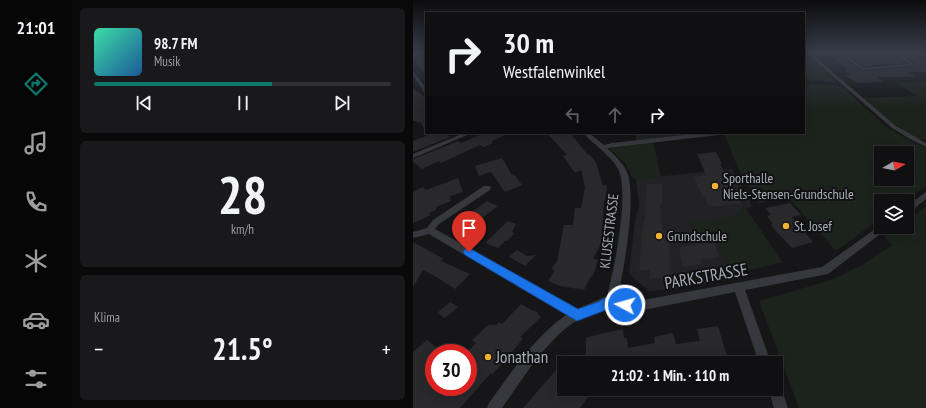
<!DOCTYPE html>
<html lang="de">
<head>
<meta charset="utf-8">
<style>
  body { margin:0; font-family:"PT Sans Narrow",sans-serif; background:#19191b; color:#f1f3f6; height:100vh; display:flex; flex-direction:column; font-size:15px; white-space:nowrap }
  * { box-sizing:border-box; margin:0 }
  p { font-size:13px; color:#9c9d9f }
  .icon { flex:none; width:22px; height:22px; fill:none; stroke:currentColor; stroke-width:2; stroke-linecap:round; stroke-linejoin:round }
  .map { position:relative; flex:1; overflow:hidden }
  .sheet { display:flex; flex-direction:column; gap:8px; padding:8px; background:#09090a; width:341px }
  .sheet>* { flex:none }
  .guide { position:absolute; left:12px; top:12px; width:380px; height:122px; border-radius:0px; box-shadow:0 2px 10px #0003,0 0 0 1px #303032; background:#101012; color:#f1f3f6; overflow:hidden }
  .needle { width:26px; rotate:80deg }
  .fabs { position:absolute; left:461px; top:146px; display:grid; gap:8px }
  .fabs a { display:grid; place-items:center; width:40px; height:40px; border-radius:0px; background:#101012; box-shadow:0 2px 10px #0003,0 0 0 1px #303032; font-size:20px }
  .speed { position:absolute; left:12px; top:344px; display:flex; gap:8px; font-size:20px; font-weight:700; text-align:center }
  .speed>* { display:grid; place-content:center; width:52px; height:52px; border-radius:50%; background:#101012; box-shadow:0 2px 10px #0003,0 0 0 1px #303032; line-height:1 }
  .speed .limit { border:6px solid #d22; background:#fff; color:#111 }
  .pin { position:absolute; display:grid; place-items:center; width:34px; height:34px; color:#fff; margin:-41px -17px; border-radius:50% 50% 50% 0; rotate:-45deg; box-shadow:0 0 4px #0007 }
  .pin .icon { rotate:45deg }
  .me { position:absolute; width:44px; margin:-22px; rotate:276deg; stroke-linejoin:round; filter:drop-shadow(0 0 3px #0008) }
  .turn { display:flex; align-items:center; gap:14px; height:84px; padding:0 12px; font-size:18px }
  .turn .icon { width:52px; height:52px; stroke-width:2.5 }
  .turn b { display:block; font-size:28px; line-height:34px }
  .lanes { display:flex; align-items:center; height:38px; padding:0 12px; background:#0003; justify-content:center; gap:20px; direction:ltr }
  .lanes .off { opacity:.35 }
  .big { font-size:30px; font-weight:600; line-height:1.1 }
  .sheet .tile { flex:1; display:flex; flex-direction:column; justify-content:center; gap:6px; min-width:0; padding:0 14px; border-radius:6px; background:#19191b }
  .sheet .dial { align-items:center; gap:0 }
  .dial b { font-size:52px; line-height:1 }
  .song { display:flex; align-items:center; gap:12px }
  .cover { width:48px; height:48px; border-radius:6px; background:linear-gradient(135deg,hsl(160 70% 55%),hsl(210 70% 35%)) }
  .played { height:4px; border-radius:2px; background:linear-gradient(90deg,#0f766e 60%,#303032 60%) }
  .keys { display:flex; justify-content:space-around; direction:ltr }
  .heat { display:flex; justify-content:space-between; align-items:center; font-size:22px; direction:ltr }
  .trip { position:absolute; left:144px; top:356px; width:226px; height:40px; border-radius:0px; background:#101012; box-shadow:0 2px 10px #0003,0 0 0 1px #303032; font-weight:600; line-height:40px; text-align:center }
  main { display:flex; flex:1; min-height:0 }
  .dock { display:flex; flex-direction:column; width:72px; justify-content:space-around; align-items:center; background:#060607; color:#9c9d9f }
  .dock .icon { width:28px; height:28px }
  .dock .current { color:#0f766e }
  .dock b { font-size:18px; color:#f1f3f6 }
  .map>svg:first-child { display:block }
  .built { fill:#222225 }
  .green { fill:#1c231d; fill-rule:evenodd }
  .building { fill:#29292c }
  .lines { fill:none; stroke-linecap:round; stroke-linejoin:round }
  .minor { fill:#37383d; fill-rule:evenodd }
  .route { fill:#1a73e8; stroke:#114b97 }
  .poi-dot { fill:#f2b134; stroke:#111113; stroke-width:1.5 }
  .labels { text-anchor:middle; stroke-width:4; stroke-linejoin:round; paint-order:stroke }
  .poi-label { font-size:14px; fill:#a8adb8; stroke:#111113; text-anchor:start }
  .street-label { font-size:14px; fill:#a8adb8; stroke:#111113 }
  .near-street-label { font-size:17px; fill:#a8adb8; stroke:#111113 }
  .near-poi-label { font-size:17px; fill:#a8adb8; stroke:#111113; text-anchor:start }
</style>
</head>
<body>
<main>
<nav class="dock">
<b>21:01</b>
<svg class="icon current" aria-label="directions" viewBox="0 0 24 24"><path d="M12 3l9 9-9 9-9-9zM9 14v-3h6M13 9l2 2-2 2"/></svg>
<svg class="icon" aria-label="music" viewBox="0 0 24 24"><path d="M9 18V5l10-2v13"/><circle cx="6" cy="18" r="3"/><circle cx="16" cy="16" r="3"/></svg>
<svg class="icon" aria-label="phone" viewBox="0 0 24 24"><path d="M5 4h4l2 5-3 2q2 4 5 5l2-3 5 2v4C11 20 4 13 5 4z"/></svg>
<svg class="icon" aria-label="climate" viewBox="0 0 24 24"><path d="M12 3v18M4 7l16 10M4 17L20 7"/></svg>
<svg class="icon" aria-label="car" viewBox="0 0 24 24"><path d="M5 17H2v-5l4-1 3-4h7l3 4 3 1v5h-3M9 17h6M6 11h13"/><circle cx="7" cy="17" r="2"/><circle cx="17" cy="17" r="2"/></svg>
<svg class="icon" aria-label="filters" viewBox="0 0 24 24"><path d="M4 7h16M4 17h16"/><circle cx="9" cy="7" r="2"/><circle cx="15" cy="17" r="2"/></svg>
</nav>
<section class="sheet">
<div class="tile">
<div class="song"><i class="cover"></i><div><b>98.7 FM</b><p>Musik</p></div></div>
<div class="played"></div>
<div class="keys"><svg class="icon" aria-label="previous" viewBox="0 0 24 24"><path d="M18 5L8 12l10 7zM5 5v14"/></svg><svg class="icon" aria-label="pause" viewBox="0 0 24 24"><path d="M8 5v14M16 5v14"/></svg><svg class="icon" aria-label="next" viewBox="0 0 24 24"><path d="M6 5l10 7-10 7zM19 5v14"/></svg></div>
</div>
<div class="tile dial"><b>28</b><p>km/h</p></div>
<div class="tile"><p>Klima</p>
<div class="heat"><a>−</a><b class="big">21.5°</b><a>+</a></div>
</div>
</section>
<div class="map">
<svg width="513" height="408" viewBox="0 0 513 408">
  <rect width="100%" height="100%" fill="#161618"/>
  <g class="built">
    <polygon points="222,133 293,133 224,141"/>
    <polygon points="319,169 339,206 333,209 369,262 317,275 314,280 262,289 236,291 216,274 222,221 226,206 223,179"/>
  </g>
  <g class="green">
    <polygon points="391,53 425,83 391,79"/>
    <path d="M 513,81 L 513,140 C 497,141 463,108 450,98 L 504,96 L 484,83 Z"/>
    <path d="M 396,84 L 421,85 L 431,88 L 475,128 L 496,140 L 513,148 L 513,186 L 492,201 L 468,201 L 468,218 L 423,251 L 375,197 L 346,203 L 326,170 L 311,133 L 391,133 L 391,86 L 397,86 ZM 468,153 L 494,153 L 494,179 L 468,179 Z"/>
    <polygon points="240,142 248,177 220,179 213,164 195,147"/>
    <path d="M 331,206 L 369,262 L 317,275 L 303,240 C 284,241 284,238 275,223 L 319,217 Z"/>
    <polygon points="513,206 513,408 386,408 346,301 418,280 447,266 479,245 472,237 486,227 494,227 494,221"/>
  </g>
  <g class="building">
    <polygon points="468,52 476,52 492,63 451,66 433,53"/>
    <polygon points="485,52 495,52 513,61 513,72 496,72 503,77 464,77 471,82 443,83 432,75 437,75 431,70 435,69 414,53 423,53 450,71 504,66 504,64"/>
    <polygon points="13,56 13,75 3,63"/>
    <polygon points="0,88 13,98 13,132 7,122 5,123 3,121 0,121"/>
    <polygon points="21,133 32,133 38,137 0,152 0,141"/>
    <polygon points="72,133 97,133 81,140 78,142 80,143 71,147 67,145 28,163 26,161 9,169 0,162 0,159 45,141 48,143"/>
    <polygon points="134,133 157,133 175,155 176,154 183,162 190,186 194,185 192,201 191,201 189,242 180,259 185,260 180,276 178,276 171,290 147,286 135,281 142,270 138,269 144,261 151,225 160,225 162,208 168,208 172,187 168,170 162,173 150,156 154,155"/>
    <polygon points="303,152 309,164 307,164 328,203 296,207 291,196 289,196 281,177 293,175 284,154"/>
    <polygon points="89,158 99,175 101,174 109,185 92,192 78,172 66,176 62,166"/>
    <polygon points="45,178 50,192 37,196 38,201 23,207 23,210 16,213 18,215 0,223 0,192 10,187 13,190"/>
    <polygon points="234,184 249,184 249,204 247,204 249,214 247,214 250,231 256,231 257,278 237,279 237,270 226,270 229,231 233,214 232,214"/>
    <polygon points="74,201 85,206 58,226 47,220"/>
    <polygon points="377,203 388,215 379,217 400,242 379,248 360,228 358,224 360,224 354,216 358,215 352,208"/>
    <polygon points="95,221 103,224 99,232 102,233 94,241 92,241 85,248 72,243"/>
    <polygon points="51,223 64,229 55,235 43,228"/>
    <polygon points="0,242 31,259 28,261 57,274 42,289 25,278 10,270 0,287"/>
    <polygon points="301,242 306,257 287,260 289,264 270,267 266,247"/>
    <polygon points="104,250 114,256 123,255 112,266 96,257"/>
    <polygon points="37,302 45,307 32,318 24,313"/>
    <polygon points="108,304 122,312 122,310 128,317 107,337 110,339 79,375 78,373 47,408 0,408 0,352 14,340 30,353 21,353 21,387 55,387 55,351 63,343 59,340 75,325 83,325 86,322 89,324"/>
    <polygon points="305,326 316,363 180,363 173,356 173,338 183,335 210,329 211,338 214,338 215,348 242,343 241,337 260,333 263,344 287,341 284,329"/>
    <polygon points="151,361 151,389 181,389 167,408 110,408"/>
  </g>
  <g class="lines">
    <g class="minor">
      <polygon points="7,52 13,52 0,57 0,55"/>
      <polygon points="392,52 396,52 483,126 513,143 513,147 497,139 479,128"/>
      <polygon points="424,52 429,52 451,68 497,64 477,52 482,52 503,65 450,70"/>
      <polygon points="0,71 13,88 13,92 11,92 0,75"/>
      <polygon points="51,133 59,133 0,158 0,154"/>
      <path d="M 170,133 L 176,133 L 191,145 L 199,143 L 289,133 L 308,133 L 305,135 L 194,148 C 202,156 212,164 215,175 C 223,200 211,269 205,296 L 213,300 L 230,300 L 409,267 L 468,225 L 468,227 L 475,227 L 474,229 L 415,274 L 332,290 L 358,363 L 346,363 L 322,292 L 230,310 L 212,310 L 199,305 C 187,312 172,315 160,323 C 132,342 109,380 89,408 L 74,408 L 76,403 C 99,372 121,337 153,315 L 16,234 L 0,238 L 0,232 L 14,228 L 20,220 L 71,186 L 77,186 L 78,188 L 77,190 L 26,224 L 22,229 L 164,309 L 194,296 C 201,270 218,188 204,167 C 195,153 181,145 170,133 Z"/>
      <polygon points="513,192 513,199 497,212 494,213 494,206"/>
      <polygon points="363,383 367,384 375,408 361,408 355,389 363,389"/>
    </g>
  </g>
  <linearGradient id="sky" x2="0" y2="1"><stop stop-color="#0c0c0d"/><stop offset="0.48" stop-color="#363c48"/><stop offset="1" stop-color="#363c48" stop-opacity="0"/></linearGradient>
  <rect width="513" height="109" fill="url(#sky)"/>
  <polygon class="route" points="56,248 165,309 185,302 199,294 216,301 218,305 216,309 212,310 200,306 193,310 164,321 52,255 50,252 52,249"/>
  <g class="poi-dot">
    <circle cx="302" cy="186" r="4"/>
    <circle cx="373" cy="226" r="4"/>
    <circle cx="246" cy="236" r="4"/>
    <circle cx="75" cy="357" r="4"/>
  </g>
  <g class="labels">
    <g class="poi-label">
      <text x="310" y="183">Sporthalle<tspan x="310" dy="16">Niels-Stensen-Grundschule</tspan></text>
      <text x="381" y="231">St. Josef</text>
      <text x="254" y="241">Grundschule</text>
    </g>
    <g class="street-label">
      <text transform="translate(196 231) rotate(-83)" y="5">KLUSESTRASSE</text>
    </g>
    <g class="near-street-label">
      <text transform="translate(293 276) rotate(-10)" y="6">PARKSTRASSE</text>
    </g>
    <g class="near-poi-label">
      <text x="83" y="363">Jonathan</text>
    </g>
  </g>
</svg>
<div class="fabs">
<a><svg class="needle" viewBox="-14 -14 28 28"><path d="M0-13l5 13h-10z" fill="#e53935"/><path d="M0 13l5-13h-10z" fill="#9c9d9f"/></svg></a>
<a><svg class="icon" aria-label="layers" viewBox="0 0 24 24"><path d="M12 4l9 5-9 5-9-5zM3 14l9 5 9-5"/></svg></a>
</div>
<div class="speed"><div class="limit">30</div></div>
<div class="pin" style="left:56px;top:252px;background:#d93025"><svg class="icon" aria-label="arrive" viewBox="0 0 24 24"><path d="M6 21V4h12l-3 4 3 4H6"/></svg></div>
<svg class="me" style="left:212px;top:305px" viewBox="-20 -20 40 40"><circle r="17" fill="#1a73e8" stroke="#fff" stroke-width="3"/><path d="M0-11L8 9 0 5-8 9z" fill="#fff"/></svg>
<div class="trip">21:02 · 1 Min. · 110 m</div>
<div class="guide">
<div class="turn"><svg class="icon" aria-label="right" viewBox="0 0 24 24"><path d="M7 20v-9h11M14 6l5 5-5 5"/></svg><div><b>30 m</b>Westfalenwinkel</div></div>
<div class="lanes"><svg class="icon off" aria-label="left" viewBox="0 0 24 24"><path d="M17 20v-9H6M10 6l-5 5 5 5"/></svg><svg class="icon off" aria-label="ahead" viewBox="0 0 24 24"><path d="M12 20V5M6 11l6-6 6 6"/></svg><svg class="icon" aria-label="right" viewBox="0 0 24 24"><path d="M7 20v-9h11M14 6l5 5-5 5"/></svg></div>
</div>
</div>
</main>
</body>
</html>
